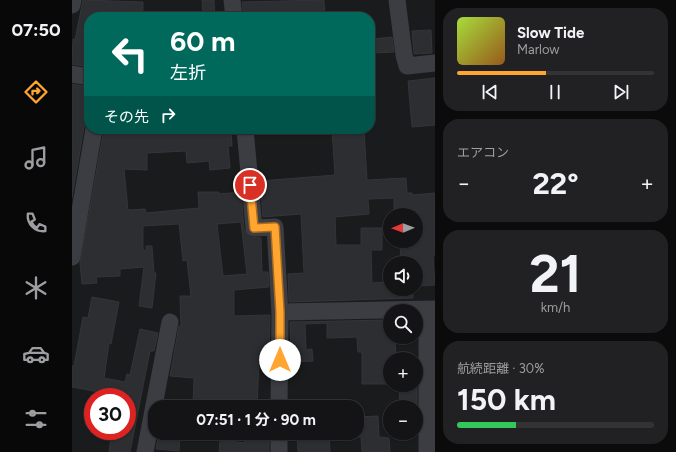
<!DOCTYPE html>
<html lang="ja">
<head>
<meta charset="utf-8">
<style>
  body { margin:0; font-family:Figtree,"Noto Sans JP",sans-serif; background:#212123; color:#f1f3f6; height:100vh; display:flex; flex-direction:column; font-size:15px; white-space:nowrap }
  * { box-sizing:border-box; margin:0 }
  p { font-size:13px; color:#9d9ea1 }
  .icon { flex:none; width:22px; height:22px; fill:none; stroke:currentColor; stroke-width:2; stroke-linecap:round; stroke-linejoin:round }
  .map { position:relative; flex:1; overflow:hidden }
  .side { display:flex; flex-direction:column; gap:8px; padding:8px; background:#0b0b0c; width:241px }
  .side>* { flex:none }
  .banner { position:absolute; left:12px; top:12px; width:291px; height:122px; border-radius:16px; box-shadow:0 1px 3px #0004,0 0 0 1px #333335; background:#00695c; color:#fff; overflow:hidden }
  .needle { width:26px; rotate:269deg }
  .buttons { position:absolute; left:311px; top:208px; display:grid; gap:8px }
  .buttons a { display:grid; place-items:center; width:40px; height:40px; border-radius:50%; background:#141416; box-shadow:0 1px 3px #0004,0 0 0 1px #333335; font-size:20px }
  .speed { position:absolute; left:12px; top:388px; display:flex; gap:8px; font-size:20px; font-weight:700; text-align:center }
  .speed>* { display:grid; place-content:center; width:52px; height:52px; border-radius:50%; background:#141416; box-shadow:0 1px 3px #0004,0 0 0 1px #333335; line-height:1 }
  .speed .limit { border:6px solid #d22; background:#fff; color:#111 }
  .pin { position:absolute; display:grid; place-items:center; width:34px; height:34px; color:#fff; margin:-17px; border:2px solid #fff; border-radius:50%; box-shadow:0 1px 4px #0007 }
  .me { position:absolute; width:44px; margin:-22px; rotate:0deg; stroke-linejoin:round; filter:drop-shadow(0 0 3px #0008) }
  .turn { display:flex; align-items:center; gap:14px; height:84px; padding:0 20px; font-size:18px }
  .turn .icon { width:52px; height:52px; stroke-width:2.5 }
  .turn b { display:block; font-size:28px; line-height:34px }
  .then { display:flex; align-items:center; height:38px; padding:0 20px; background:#0003; gap:8px; font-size:15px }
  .big { font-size:30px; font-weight:700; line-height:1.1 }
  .side .tile { flex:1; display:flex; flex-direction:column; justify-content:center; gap:6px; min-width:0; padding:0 14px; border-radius:16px; background:#212123 }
  .side .dial { align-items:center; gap:0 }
  .dial b { font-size:52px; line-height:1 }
  .song { display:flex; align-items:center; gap:12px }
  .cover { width:48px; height:48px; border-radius:6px; background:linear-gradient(135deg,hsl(80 70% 55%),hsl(30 70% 35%)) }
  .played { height:4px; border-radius:2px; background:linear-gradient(90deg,#ffa530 45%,#333335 45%) }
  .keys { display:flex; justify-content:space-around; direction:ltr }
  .heat { display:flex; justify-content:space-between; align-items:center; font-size:22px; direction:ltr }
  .charge { height:6px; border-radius:3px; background:linear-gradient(90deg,#34c759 30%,#333335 0) }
  .trip { position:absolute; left:76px; top:400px; width:216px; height:40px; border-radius:16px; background:#141416; box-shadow:0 1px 3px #0004,0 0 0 1px #333335; font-weight:700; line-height:40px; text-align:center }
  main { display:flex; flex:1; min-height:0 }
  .tabs { display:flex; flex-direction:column; width:72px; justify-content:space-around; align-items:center; background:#080809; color:#9d9ea1 }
  .tabs .icon { width:28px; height:28px }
  .tabs .active { color:#ffa530 }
  .tabs b { font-size:18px; color:#f1f3f6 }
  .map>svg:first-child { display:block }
  .building { fill:#2d2e31; stroke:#343539; fill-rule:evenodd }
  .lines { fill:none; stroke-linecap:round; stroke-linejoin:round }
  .minor { stroke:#3b3d43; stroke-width:17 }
  .route-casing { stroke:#a66b1f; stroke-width:10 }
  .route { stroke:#ffa530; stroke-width:7 }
</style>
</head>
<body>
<main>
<nav class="tabs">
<b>07:50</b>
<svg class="icon active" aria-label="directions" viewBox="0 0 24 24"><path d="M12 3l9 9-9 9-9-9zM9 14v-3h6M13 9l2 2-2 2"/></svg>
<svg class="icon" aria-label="music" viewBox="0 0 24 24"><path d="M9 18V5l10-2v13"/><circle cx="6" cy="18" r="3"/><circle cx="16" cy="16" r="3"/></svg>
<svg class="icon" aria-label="phone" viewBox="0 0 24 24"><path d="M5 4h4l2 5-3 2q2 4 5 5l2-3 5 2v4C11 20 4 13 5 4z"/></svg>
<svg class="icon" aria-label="climate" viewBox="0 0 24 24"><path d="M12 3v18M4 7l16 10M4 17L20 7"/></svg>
<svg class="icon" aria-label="car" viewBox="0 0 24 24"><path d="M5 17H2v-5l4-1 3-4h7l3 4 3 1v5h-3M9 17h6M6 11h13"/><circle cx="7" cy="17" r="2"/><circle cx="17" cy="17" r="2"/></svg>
<svg class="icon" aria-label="filters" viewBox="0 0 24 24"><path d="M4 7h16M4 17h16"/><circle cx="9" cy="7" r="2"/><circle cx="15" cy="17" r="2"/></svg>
</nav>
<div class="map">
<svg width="363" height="452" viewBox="0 0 363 452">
  <rect width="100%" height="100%" fill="#1a1b1d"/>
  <g class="building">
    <polygon points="11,0 71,2 71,17 17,17 17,67 0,64 1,39 3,40"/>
    <polygon points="130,0 142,0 143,17 131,17"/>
    <polygon points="252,0 253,17 172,17 170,2"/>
    <polygon points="359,30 360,53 342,54 340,31"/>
    <polygon points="320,37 322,52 301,53 301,39"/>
    <polygon points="363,78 363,125 340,127 336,81"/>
    <polygon points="0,84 17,87 17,121 12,127 0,198"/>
    <path d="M 32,129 L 77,129 L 77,133 L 120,131 L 120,129 L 159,129 L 160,146 L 156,146 L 158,168 L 138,170 L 137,161 L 115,163 L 114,151 L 75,153 L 75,170 L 52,169 L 56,210 L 73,209 L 74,213 L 127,208 L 126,192 L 147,192 L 147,194 L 169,192 L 172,229 L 178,237 L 189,238 L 190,272 L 196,272 L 197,287 L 162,290 L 162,316 L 198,315 L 197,364 L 187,363 L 185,405 L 143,402 L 142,407 L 121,407 L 122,378 L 98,376 L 107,326 L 109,326 L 108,296 L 119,296 L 115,260 L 111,261 L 107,224 L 71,226 L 71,251 L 74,250 L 74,246 L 80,246 L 82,273 L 84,273 L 80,308 L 67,306 L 72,267 L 48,269 L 48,276 L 24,277 L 25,283 L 10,284 L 8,263 ZM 169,222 L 175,274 L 151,276 L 145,224 Z"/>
    <polygon points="260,129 292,129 295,180 334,178 335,193 340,193 341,195 363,193 363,255 361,256 363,285 344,286 344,262 329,263 328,241 344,241 344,210 322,211 322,198 296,199 297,214 263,217 264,245 289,245 289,228 310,228 310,250 299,250 300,283 317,282 317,289 341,289 341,298 217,302 216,274 232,273 229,214 191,217 188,181 263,175"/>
    <polygon points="20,297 47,302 39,344 37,343 32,378 53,382 55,374 58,375 68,329 86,333 82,351 78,351 58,452 37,452 40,431 55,431 55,397 0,387 0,366 2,366 11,317 16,318"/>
    <polygon points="318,320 318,337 323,337 324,359 318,359 318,384 290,384 290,352 286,352 285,337 255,338 255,323 233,324 234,350 240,349 241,361 219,362 218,322"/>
    <polygon points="327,385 345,385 345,407 328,407"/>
    <polygon points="306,416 307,437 317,438 318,452 290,452 289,437 285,437 285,417"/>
    <polygon points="87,433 108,433 107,451 84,449"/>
    <polygon points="174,433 197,434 197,452 147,452 148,440 173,443"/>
    <polygon points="225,433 257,433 258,452 226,452"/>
  </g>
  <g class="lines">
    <g class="minor">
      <polyline points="160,0 162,17"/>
      <polyline points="325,0 332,55 335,66 363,63"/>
      <polyline points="0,5 1,0"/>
      <polyline points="0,74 17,77"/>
      <polyline points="173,129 182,228 203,227 208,312 363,309"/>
      <polyline points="0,257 22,129"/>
      <polyline points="207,407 208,312"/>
      <polyline points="73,452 98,322"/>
      <polyline points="207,452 207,433"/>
      <polyline points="355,452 355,310"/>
    </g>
  </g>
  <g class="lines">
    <defs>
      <polyline id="route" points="178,185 182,228 203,227 208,312 208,360"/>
    </defs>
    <use href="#route" class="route-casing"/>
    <use href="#route" class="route"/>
  </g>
</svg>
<div class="buttons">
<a><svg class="needle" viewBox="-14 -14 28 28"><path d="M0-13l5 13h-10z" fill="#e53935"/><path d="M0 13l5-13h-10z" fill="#9d9ea1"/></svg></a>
<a><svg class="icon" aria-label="sound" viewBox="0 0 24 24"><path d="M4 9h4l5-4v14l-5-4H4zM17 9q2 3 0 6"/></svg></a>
<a><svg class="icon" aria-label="search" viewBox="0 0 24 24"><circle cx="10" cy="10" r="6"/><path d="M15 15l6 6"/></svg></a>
<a>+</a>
<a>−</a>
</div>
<div class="speed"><div class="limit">30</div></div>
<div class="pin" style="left:178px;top:185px;background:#d93025"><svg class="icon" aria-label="arrive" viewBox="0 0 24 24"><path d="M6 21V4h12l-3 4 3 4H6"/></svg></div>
<svg class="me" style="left:208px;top:360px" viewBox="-20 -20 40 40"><circle r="19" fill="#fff"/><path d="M0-13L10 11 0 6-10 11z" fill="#ffa530"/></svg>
<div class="trip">07:51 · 1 分 · 90 m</div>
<div class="banner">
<div class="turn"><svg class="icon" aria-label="left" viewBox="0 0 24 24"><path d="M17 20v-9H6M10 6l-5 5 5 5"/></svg><div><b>60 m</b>左折</div></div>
<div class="then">その先<svg class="icon" aria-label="right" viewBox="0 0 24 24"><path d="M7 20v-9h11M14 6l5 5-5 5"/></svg></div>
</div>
</div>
<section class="side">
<div class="tile">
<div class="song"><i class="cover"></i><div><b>Slow Tide</b><p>Marlow</p></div></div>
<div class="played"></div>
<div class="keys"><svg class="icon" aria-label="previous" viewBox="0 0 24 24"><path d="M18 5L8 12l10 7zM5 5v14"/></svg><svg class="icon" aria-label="pause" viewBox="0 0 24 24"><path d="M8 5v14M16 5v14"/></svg><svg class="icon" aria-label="next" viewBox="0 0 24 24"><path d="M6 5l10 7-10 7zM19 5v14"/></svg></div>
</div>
<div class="tile"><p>エアコン</p>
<div class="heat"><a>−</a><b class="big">22°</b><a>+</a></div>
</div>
<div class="tile dial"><b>21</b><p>km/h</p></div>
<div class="tile"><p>航続距離 · 30%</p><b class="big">150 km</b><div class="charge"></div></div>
</section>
</main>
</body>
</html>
